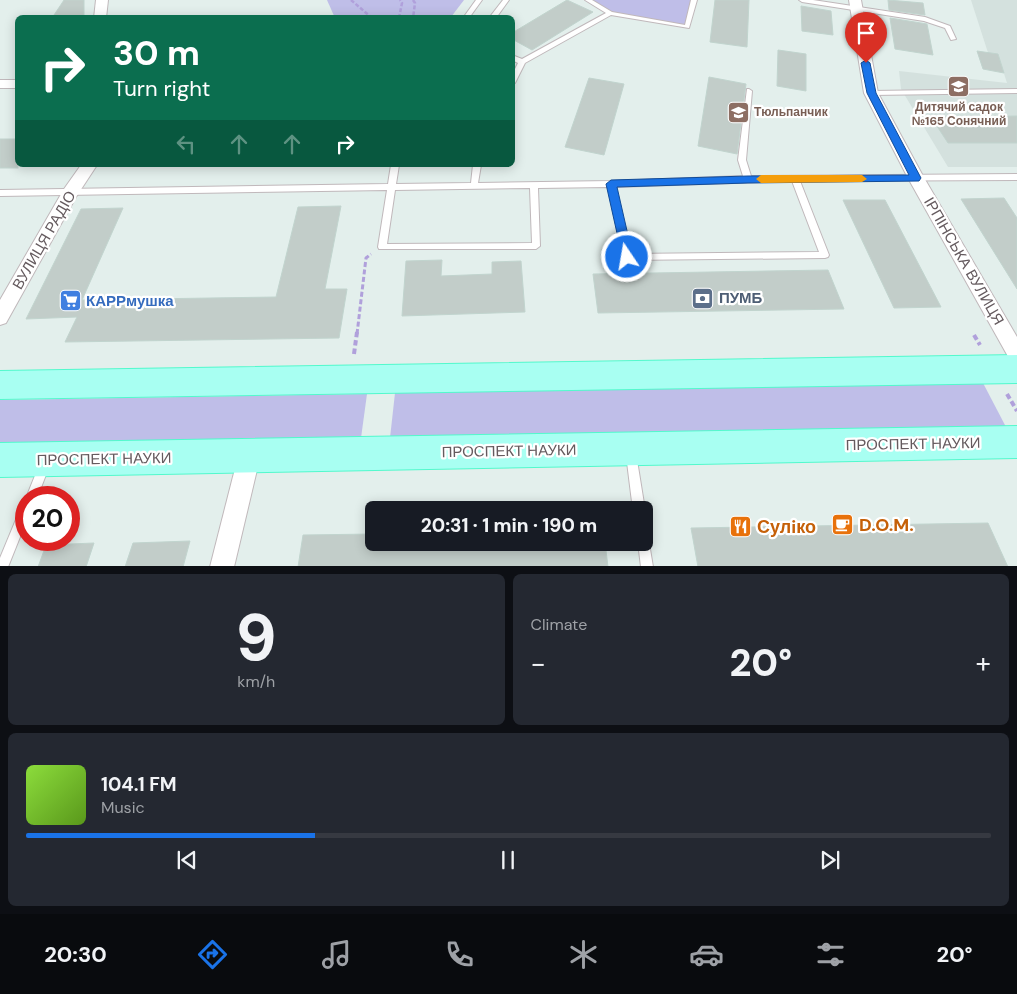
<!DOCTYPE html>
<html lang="en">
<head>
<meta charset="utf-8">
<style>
  body { margin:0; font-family:"DM Sans",sans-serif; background:#242831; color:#f1f3f6; height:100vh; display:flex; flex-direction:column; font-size:19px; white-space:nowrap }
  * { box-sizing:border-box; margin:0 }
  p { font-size:16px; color:#9ea1a6 }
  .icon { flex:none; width:28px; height:28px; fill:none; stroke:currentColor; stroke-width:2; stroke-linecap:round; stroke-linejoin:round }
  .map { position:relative; height:566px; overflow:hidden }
  .side { display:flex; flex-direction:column; gap:8px; padding:8px; background:#0d0f14; flex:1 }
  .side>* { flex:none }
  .guide { position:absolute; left:15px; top:15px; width:500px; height:152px; border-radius:8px; box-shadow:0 2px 12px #0003; background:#0b6e4f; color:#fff; overflow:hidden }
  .speed { position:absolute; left:15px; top:486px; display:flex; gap:10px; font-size:25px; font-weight:700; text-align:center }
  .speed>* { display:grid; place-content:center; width:65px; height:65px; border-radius:50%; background:#171b24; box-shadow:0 2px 12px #0003; line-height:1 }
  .speed .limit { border:8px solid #d22; background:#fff; color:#111 }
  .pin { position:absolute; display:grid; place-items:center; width:42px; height:42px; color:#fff; margin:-51px -21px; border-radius:50% 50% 50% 0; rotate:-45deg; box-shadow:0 0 5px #0007 }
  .pin .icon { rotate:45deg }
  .me { position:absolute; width:55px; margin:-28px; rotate:348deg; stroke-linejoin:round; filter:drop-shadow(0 0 4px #0008) }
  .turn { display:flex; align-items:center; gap:18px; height:105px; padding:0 15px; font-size:22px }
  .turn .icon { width:65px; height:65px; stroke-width:2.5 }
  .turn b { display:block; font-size:35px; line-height:42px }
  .lanes { display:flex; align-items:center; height:48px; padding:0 15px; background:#0003; justify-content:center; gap:25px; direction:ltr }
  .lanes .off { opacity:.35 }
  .big { font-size:38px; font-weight:800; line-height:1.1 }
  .side .widget { flex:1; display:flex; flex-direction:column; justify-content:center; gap:8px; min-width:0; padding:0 18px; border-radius:8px; background:#242831 }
  .side .dial { align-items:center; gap:0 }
  .dial b { font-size:65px; line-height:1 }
  .song { display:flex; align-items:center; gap:15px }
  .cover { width:60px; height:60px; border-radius:8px; background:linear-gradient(135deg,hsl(90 70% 55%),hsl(90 70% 35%)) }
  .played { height:5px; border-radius:2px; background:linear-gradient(90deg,#1a73e8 30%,#363941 30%) }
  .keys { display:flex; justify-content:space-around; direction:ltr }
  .heat { display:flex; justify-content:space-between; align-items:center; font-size:28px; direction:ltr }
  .side .tiles { flex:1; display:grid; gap:8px; grid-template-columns:1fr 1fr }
  .widget:last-child { grid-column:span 2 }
  .trip { position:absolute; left:365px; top:501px; width:288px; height:50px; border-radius:8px; background:#171b24; box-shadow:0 2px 12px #0003; font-weight:800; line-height:50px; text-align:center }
  .dock { display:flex; height:80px; justify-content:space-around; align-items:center; background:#090b0e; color:#9ea1a6 }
  .dock .icon { width:35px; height:35px }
  .dock .current { color:#1a73e8 }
  .dock b { font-size:22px; color:#f1f3f6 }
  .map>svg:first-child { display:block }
  .education { fill:#d4e1de }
  .green { fill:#bfbee8 }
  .building { fill:#c2cdc9; stroke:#c1d4ce }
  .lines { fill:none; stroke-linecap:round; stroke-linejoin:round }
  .lane-casing { stroke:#c0b8bb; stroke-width:2 }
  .street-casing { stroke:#c0b8bb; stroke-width:2 }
  .primary-casing { stroke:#52f9cc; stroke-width:2 }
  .path-far2 { stroke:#b0a0db; stroke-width:2.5; stroke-dasharray:4 2; stroke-linecap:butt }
  .path-far1 { stroke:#b0a0db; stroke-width:3; stroke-dasharray:5 2.5; stroke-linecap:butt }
  .path { stroke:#b0a0db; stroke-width:4; stroke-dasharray:5.5 3; stroke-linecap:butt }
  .lane { fill:#fff; fill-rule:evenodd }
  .street { fill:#fff; fill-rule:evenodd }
  .primary { fill:#a8fff2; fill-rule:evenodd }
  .route { fill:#1a73e8; stroke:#114b97 }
  .slow { fill:#f59e0b }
  .labels { text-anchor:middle; stroke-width:4.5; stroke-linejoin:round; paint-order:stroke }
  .far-education-label { font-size:12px; font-weight:bold; fill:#785e54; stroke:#fff }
  .street-label { font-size:15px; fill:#655b5f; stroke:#fff }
  .service-label { font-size:15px; font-weight:bold; fill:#4e5e75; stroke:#fff; text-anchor:start }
  .shop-label { font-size:15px; font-weight:bold; fill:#366cbe; stroke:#fff; text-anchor:start }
  .near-food-label { font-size:18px; font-weight:bold; fill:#c56008; stroke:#fff; text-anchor:start }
</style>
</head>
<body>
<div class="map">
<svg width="1017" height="567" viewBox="0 0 1017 567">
  <rect width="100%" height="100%" fill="#e3efec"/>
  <polygon class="education" points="971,0 1017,0 1017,167 948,167 901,89 899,71 1007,83 1000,61 990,59"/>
  <g class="green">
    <polygon points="327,0 464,0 451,17 335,18"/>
    <polygon points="588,0 694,0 687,27 610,13"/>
    <polygon points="983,383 1006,427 390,438 395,393"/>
    <polygon points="367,394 361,438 0,445 0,400"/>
  </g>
  <g class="building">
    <polygon points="64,0 84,0 84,18 52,18"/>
    <polygon points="567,0 593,12 532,50 512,39 512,33"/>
    <polygon points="715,0 749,0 747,47 710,42"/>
    <polygon points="888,0 923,3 925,15 889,10"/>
    <polygon points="801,6 831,11 833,35 802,31"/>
    <polygon points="890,18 927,24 933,55 895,49"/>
    <polygon points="778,50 806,54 806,91 777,86"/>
    <polygon points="977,51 998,54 1004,73 983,69"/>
    <polygon points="709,77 746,84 737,154 698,146"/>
    <polygon points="589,78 624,84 604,155 565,147"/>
    <polygon points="1017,116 1017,143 948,143 931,117"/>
    <rect x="0" y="139" width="18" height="29"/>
    <polygon points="1004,198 1017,218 1017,289 961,199"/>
    <polygon points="843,200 885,200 941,307 894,308"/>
    <polygon points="341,206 325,289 347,289 339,338 65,342 77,317 26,319 81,209 123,208 82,300 276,297 298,207"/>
    <polygon points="442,260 441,276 492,274 492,262 521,261 525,312 402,316 406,261"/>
    <polygon points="828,270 844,309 598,313 593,274"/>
    <polygon points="988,523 1008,567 698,567 691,528"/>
    <polygon points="374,534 374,542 605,542 608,567 298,567 303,535"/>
    <polygon points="190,541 183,567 125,567 133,543"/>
    <polygon points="94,543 86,567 38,567 46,545"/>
  </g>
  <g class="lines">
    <defs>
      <g id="lane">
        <polygon points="476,0 482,0 469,18 463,18"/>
        <polygon points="503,0 509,0 496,18 489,18"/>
        <polygon points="585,0 592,0 612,12 685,25 691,0 697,0 689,28 611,15 525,63 515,83 512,85 512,75 518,63 512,60 512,55 522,59 606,13"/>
        <polygon points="799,0 813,0 925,17 950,26 956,39 951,40 945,28 924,21 802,2"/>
        <path d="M 747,89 L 749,89 L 752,91 L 746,160 L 751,176 L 1017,174 L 1017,180 L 800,181 L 829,255 L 828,257 L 825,258 L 627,260 L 624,259 L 623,257 L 608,187 L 538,188 L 540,246 L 536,249 L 379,249 L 378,247 L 387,190 L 0,196 L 0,190 L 388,184 L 391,165 L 399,165 L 396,184 L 471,183 L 473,165 L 481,165 L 478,183 L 611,181 L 743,176 L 738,160 ZM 792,181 L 819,252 L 630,254 L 615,187 ZM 530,188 L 532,243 L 387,244 L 395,190 Z"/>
        <polygon points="1017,89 1017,93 871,95 868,93 871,91"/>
        <polygon points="631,449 635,450 636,454 645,510 644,512 644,510 633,510 626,454 627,450"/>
        <polygon points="44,462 48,463 49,467 37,498 26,498 26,500 26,498 40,463"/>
        <polygon points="26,503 26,522 8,567 0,567 0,558 22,505"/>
        <polygon points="644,535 648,537 653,567 641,567 638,542 644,542"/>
      </g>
      <g id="street">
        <polygon points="96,0 108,0 106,18 94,18"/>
        <polygon points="849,0 861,0 878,93 923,176 1017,337 1017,363 1010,360 908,178 864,93"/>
        <rect x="0" y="80" width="18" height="8"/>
        <polygon points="81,165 97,165 76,197 6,323 0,325 0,300 64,189"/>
        <polygon points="249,446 256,450 260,457 234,567 210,567 238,457 242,450"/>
      </g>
      <g id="primary">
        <polygon points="1017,355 1017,383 0,399 0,371"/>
        <polygon points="1017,426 1017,458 0,477 0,443"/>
      </g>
    </defs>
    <use href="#lane" class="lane-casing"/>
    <use href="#street" class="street-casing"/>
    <use href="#primary" class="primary-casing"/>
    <g class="path-far2">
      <polyline points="351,0 372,18"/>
      <polyline points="413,0 415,3 413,18"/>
      <polyline points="399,18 402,3 400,0"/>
    </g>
    <polyline class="path-far1" points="357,334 366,258 371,254"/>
    <g class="path">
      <polyline points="974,335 980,345"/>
      <polyline points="354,354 357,332"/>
      <polyline points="1007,394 1017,411"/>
    </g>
    <use href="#lane" class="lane"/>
    <use href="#street" class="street"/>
    <use href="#primary" class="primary"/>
  </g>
  <polygon class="route" points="866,60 870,63 876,93 921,178 919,181 748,183 617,187 633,257 627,261 623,260 606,184 611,180 748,176 909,175 867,93 861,63"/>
  <polygon class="slow" points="761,175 862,175 867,179 862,182 761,183 756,179"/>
  <defs>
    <symbol id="school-square" viewBox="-11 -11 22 22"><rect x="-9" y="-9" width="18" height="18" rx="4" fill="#8d6e63" stroke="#fff"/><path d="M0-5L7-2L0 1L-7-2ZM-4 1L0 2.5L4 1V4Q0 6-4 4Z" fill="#fff"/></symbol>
    <symbol id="bank-square" viewBox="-11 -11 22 22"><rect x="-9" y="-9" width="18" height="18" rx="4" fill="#5c6f8a" stroke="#fff"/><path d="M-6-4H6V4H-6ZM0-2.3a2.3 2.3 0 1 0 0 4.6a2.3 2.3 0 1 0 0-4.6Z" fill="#fff"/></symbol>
    <symbol id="supermarket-square" viewBox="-11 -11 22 22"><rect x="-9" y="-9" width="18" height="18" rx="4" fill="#3f7fe0" stroke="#fff"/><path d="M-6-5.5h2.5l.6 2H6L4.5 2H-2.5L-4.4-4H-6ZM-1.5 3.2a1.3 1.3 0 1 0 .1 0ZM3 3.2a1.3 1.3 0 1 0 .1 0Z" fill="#fff"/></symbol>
    <symbol id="cafe-square" viewBox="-11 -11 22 22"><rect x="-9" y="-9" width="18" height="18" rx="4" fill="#e8710a" stroke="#fff"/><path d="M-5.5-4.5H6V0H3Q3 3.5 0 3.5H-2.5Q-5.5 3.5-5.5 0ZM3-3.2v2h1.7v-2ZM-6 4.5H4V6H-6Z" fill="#fff"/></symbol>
    <symbol id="restaurant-square" viewBox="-11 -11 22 22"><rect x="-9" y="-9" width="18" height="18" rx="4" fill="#e8710a" stroke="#fff"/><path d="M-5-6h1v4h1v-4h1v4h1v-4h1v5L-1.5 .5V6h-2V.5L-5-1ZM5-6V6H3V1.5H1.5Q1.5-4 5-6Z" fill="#fff"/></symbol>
  </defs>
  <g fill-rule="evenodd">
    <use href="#school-square" x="946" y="74" width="25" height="25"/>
    <use href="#school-square" x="726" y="100" width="25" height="25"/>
    <use href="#bank-square" x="690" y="286" width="25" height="25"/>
    <use href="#supermarket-square" x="58" y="288" width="25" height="25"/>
    <use href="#cafe-square" x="830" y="512" width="25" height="25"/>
    <use href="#restaurant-square" x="728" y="514" width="25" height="25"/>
  </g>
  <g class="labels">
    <g class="far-education-label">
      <text x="959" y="111">Дитячий садок<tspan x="959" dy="14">№165 Сонячний</tspan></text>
      <text x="754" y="116" text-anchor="start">Тюльпанчик</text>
    </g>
    <g class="street-label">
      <text transform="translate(44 240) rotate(-60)" y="5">ВУЛИЦЯ РАДІО</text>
      <text transform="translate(964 261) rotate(60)" y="5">ІРПІНСЬКА ВУЛИЦЯ</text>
      <text transform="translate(913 444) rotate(-1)" y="5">ПРОСПЕКТ НАУКИ</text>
      <text transform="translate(509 451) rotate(-1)" y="5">ПРОСПЕКТ НАУКИ</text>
      <text transform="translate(104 459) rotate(-1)" y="5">ПРОСПЕКТ НАУКИ</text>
    </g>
    <g class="service-label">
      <text x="719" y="303">ПУМБ</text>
    </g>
    <g class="shop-label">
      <text x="86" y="306">КАРРмушка</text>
    </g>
    <g class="near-food-label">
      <text x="859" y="531">D.O.M.</text>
      <text x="757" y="533">Сулiко</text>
    </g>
  </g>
</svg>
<div class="speed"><div class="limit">20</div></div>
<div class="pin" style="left:866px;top:63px;background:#d93025"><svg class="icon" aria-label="arrive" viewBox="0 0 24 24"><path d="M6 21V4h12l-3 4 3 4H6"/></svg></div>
<svg class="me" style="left:627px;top:257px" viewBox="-20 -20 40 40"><circle r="17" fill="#1a73e8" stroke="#fff" stroke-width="3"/><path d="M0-11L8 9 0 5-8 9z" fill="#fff"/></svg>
<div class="trip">20:31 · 1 min · 190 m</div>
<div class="guide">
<div class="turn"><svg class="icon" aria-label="right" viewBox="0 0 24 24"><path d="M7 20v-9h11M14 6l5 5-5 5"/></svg><div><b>30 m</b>Turn right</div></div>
<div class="lanes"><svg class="icon off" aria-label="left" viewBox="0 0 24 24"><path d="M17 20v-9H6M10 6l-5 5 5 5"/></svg><svg class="icon off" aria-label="ahead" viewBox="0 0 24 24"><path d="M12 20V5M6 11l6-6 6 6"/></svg><svg class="icon off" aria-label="ahead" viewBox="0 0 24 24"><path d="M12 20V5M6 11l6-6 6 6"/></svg><svg class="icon" aria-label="right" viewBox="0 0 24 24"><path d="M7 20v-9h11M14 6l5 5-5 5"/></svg></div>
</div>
</div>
<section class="side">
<div class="tiles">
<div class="widget dial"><b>9</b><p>km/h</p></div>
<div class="widget"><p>Climate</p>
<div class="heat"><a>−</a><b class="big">20°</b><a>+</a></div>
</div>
<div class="widget">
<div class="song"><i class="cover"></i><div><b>104.1 FM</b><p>Music</p></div></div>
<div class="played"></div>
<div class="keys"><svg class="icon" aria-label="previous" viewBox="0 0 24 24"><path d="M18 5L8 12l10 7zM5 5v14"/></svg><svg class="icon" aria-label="pause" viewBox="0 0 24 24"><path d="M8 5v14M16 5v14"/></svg><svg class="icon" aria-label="next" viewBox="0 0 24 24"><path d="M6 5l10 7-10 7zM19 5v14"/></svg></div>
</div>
</div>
</section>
<nav class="dock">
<b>20:30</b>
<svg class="icon current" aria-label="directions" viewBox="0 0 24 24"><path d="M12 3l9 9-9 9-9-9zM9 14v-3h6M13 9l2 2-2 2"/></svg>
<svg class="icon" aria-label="music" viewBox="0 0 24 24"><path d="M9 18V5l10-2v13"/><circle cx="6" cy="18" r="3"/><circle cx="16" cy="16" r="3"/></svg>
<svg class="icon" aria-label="phone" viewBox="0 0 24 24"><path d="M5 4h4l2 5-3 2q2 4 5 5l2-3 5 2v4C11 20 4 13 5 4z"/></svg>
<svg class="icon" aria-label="climate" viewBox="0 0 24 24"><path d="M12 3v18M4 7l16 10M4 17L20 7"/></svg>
<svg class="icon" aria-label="car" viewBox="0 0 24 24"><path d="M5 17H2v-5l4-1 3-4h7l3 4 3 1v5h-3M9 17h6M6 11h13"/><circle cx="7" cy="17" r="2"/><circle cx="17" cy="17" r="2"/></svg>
<svg class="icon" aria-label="filters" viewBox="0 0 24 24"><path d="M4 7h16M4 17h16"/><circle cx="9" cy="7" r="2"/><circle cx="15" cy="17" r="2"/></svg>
<b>20°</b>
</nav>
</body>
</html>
